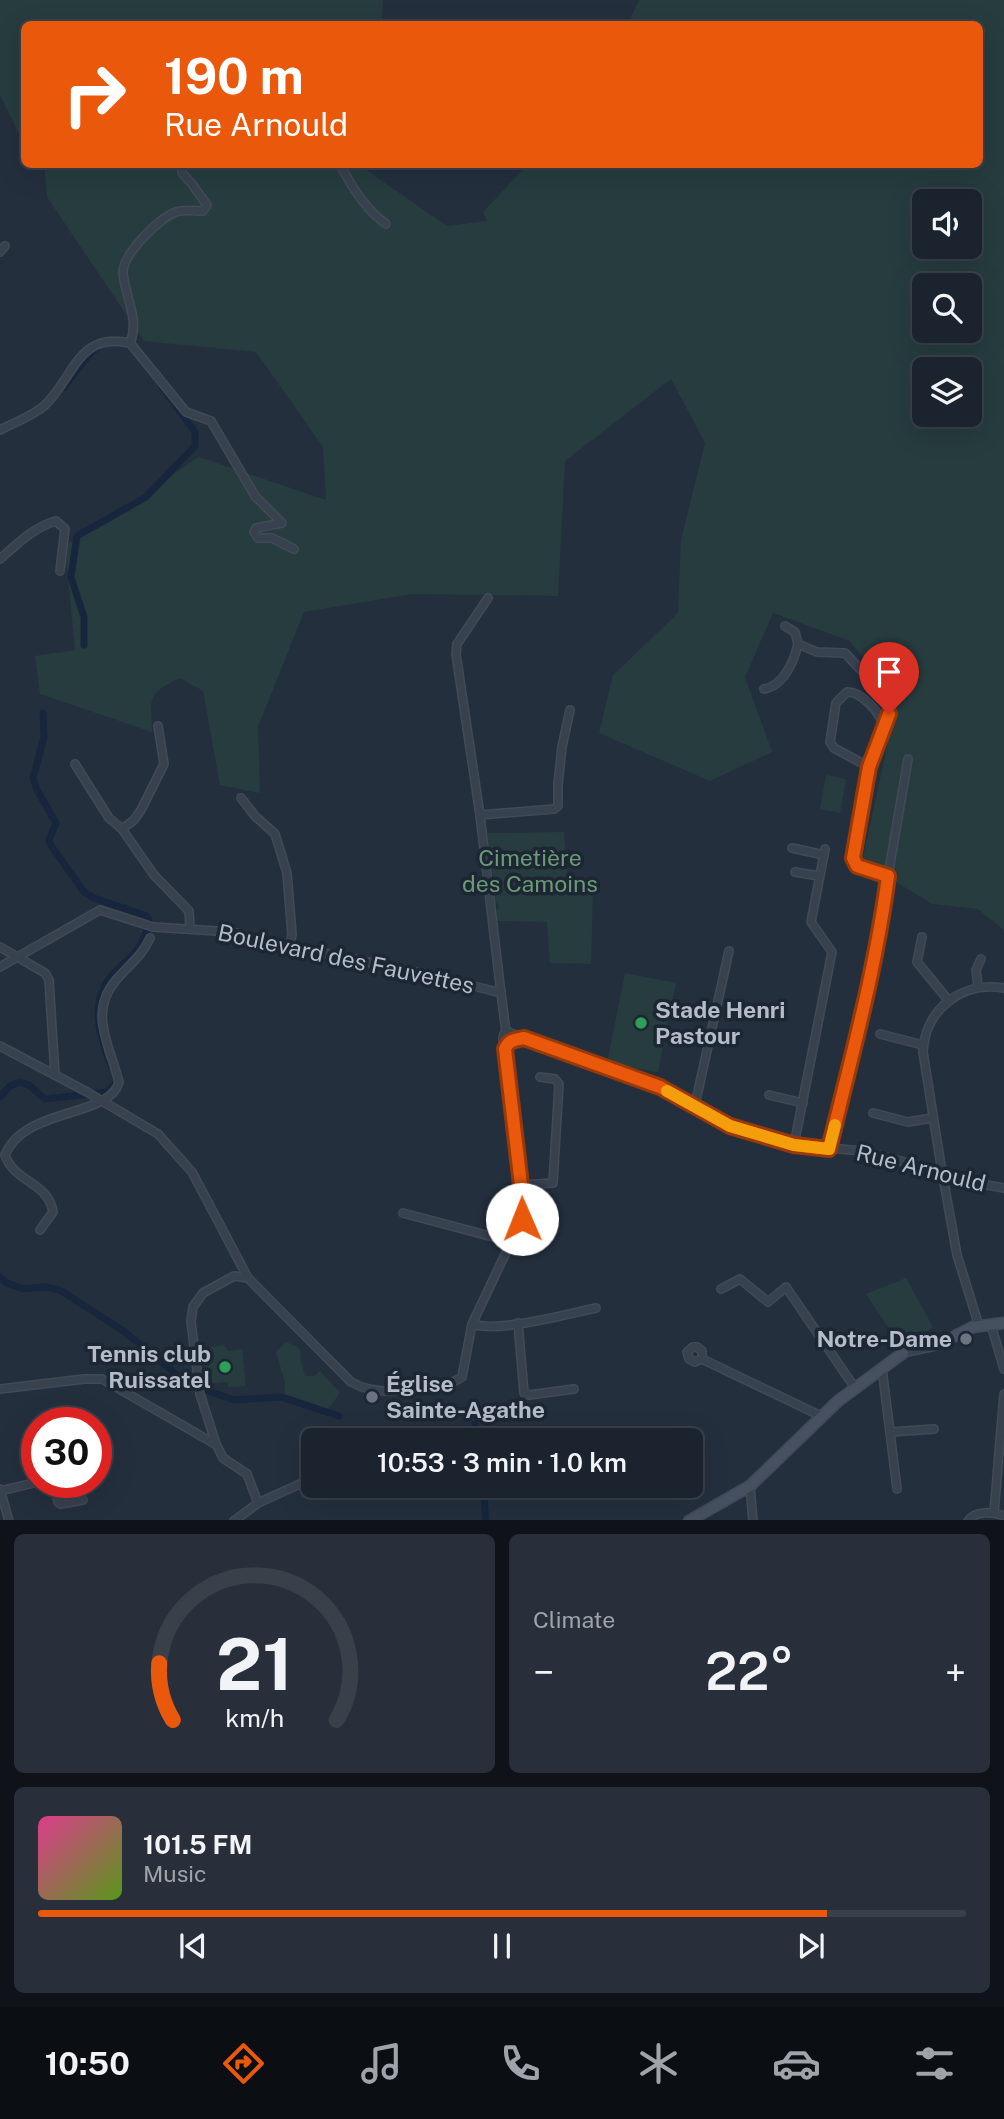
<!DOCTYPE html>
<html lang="en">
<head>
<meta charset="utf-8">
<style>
  body { margin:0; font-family:"Public Sans",sans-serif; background:#282f3a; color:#f1f3f6; height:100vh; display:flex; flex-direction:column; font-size:26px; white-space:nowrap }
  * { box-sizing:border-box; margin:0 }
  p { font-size:23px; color:#a0a4aa }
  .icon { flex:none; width:38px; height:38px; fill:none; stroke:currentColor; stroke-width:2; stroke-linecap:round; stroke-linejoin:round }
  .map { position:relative; height:1520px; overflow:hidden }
  .sheet { display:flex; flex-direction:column; gap:14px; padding:14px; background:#0f1319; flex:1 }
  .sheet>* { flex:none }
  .hud { position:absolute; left:21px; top:21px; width:962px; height:147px; border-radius:10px; box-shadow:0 7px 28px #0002,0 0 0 2px #39404a; background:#ea580c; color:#fff; overflow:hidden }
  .buttons { position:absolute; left:912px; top:189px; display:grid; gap:14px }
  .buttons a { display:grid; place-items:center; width:70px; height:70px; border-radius:10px; background:#1b232e; box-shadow:0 7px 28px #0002,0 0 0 2px #39404a; font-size:35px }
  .speed { position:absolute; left:21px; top:1407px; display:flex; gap:14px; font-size:35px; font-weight:700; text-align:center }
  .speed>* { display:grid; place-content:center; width:91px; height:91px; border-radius:50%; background:#1b232e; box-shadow:0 7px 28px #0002,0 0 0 2px #39404a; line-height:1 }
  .speed .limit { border:10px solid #d22; background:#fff; color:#111 }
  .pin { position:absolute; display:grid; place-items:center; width:60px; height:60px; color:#fff; margin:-72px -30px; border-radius:50% 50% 50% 0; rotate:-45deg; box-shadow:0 0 7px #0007 }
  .pin .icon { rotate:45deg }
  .me { position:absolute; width:77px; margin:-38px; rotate:359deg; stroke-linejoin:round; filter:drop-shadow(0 0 5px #0008) }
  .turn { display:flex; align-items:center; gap:24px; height:147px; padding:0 28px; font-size:32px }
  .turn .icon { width:91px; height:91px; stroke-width:2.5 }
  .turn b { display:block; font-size:49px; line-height:60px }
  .big { font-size:52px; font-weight:600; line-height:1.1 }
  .sheet .widget { flex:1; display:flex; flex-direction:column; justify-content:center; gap:10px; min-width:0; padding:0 24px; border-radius:10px; background:#282f3a }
  .sheet .dial { align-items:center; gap:0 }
  .dial svg { height:182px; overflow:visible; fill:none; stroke:#39404a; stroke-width:7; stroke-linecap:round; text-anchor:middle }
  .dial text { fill:#f1f3f6; stroke:none }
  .song { display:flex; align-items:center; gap:21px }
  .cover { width:84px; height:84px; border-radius:10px; background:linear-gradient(135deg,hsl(330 70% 55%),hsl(90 70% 35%)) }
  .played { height:7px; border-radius:4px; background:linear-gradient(90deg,#ea580c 85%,#39404a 85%) }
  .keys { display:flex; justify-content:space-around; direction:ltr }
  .heat { display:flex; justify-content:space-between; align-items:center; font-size:38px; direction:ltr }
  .sheet .tiles { flex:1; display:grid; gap:14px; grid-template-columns:1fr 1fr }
  .widget:last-child { grid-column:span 2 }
  .trip { position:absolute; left:301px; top:1428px; width:402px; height:70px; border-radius:10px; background:#1b232e; box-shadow:0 7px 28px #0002,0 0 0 2px #39404a; font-weight:600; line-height:70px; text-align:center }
  .tabs { display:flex; height:112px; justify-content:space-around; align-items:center; background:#0b0e12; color:#a0a4aa }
  .tabs .icon { width:49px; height:49px }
  .tabs .current { color:#ea580c }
  .tabs b { font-size:32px; color:#f1f3f6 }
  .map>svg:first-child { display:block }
  .green { fill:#263c3f; fill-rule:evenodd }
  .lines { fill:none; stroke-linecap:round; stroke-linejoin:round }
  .canal { stroke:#17263c; stroke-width:7 }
  .street-casing { stroke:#414a57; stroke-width:10 }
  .secondary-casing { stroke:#414a57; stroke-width:13 }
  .street { stroke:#38414e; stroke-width:7 }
  .secondary { stroke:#465061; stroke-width:10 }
  .route-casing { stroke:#983908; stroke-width:18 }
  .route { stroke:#ea580c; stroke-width:12 }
  .slow { stroke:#f59e0b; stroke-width:12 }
  .leisure-dot { fill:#2e9e5b; stroke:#1d2633; stroke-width:2.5 }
  .worship-dot { fill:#6b7280; stroke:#1d2633; stroke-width:2.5 }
  .labels { text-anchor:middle; stroke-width:7; stroke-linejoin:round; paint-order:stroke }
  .park-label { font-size:23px; fill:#6b9a76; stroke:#1d2633 }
  .street-label { font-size:23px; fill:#b4bcc9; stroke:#1d2633 }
  .poi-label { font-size:23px; font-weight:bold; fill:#b4bcc9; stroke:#1d2633; text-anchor:start }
</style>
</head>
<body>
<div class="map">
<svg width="1004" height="1521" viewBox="0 0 1004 1521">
  <rect width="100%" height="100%" fill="#242f3e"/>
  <g class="green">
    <polygon points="0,0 383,0 382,24 24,24 24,136 20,136 0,95"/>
    <path d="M 639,0 L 1004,0 L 1004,930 L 978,909 L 932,904 L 862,861 L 897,702 L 850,641 L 773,613 L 745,677 L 772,752 L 710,781 L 599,733 L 613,675 L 678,613 L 681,540 L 705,443 L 671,379 L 565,461 L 558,596 L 412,594 L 304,612 L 258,727 L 260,793 L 220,785 L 203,691 L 180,678 C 146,694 151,697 152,732 L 40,694 L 35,656 L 75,650 L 65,546 L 199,457 L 326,500 L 323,447 L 256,352 L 144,341 L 47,197 L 44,165 L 362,165 L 362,167 L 447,226 L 487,221 L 483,212 L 527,165 L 980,164 L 980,24 L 628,24 ZM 924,201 L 970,201 L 970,247 L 924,247 ZM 924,285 L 970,285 L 970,331 L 924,331 ZM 924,369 L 970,369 L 970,415 L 924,415 Z"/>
    <polygon points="826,775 846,779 840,813 820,809"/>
    <polygon points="564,832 569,893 593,893 591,964 550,963 547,922 496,921 495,913 499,908 497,903 493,901 492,894 495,892 487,833"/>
    <polygon points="625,973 676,983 658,1072 607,1063"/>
    <polygon points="906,1278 933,1327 927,1332 930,1341 916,1342 903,1350 866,1294"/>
    <polygon points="286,1342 296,1346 300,1350 301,1362 305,1376 314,1376 320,1371 340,1393 328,1409 285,1394 285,1383 276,1352"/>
    <polygon points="224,1345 228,1351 242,1349 246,1386 228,1387 227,1382 208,1384 205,1348"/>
  </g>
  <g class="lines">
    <g class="canal">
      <polyline points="64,387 88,356 97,348"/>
      <polyline points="84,645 84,617 71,577 77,536 146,497 195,446 195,432 162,387"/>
      <path d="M 43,713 L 44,737 L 33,778 L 37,790 L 56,823 L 49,840 L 50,844 L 84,892 L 94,898 L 147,916 L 149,920 C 144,949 133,954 114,973 C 88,1001 99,1035 111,1066"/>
      <polyline points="0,1097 10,1086 20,1082 29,1085 45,1099 107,1092 115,1084"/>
      <polyline points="0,1277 7,1283 23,1289 46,1287 60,1290 125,1332 182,1379 194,1386 234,1400 281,1397 339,1416"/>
      <polyline points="475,1424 480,1440"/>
      <polyline points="483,1486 486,1521"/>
    </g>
    <defs>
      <g id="street">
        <path d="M 340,164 C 351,186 366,210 386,224"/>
        <polyline points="0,252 5,246"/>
        <path d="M 130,343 C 140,319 125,297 123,273 C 122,255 159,218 176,212 C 184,209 195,211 203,211 L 207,205 L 192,184 L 182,173 L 182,164"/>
        <path d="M 0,430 C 14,423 32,416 44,406 C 74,379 77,331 130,343 L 186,412 L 211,421 L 255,496 L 282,523 L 256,528 L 254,532 L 258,538 L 272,538 L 294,549"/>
        <path d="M 0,559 C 16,545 34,527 56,521 L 65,529 L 60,571"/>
        <polyline points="488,598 457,644 456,654 480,815 501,993"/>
        <polyline points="785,626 795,632 798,644 817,652 845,653 890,701 892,706 883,729"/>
        <path d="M 764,689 C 783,686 794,662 798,644"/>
        <polyline points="75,764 109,818 122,829 154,875 189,911 190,929"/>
        <polyline points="241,798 255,816 275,834 287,873 292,934 290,946"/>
        <polyline points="480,815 554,809 558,806 558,784 562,747 570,710"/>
        <polyline points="122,829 134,820 141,810 164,764 158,726"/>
        <polyline points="792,848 824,855"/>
        <polyline points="795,872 819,876"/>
        <polyline points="888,876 908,759"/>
        <polyline points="922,937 917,962 949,1001"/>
        <polyline points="0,947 45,973 49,980 55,1075"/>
        <polyline points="0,967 100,910 153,927 233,932 278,947 290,946 431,975 501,993 506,1032"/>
        <polyline points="978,986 976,970 981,959"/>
        <circle cx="508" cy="1037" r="5"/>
        <polyline points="513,1034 660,1087 730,1126 794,1145 863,1151 942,1172 943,1177 1004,1188"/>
        <polyline points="880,1034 923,1045"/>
        <path d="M 0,1046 L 87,1092 L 158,1134 L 192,1172 L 248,1278 L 351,1382 C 381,1399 422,1389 455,1381 L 462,1377 L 472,1324 L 522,1219 L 521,1185 L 503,1039"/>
        <polyline points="769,1095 803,1103"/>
        <polyline points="695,1105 729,951"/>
        <polyline points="873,1113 908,1122 932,1118"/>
        <polyline points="794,1145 832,952 811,922 825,849"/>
        <path d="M 829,1149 L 857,1032 L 888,876 L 857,866 L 853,858 C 859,828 861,787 871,760 C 875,749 884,735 882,723 C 879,710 859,691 847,692 L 836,703 L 830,742 L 834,748 L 869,767"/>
        <path d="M 942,1172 L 923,1052 C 925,1009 962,981 1004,988"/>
        <polyline points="943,1177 957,1255 979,1326"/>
        <polyline points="521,1185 553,1183 559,1084 555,1079 540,1077"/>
        <polyline points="403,1213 512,1242"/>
        <path d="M 40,1230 L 53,1212 C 49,1183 14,1182 5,1155 C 24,1107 110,1118 119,1082 C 110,1046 88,1013 116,980 C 129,965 142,956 150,938"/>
        <polyline points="248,1278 234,1276 203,1293 193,1307 191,1322 200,1394 216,1444 223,1458 247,1474 258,1503"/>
        <polyline points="721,1289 740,1279 768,1302 786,1287 855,1388"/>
        <polyline points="518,1323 524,1393 529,1395 574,1389"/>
        <path d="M 472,1324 C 499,1333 567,1314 596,1308"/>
        <polyline points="991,1325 1004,1369"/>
        <polyline points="903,1353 935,1346 955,1336"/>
        <polyline points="702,1359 702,1351 697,1347 693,1347 687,1352 689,1359 695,1362 702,1359 821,1416"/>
        <polyline points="882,1368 897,1489"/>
        <polyline points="0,1389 84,1379 102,1379 215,1444"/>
        <polyline points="890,1432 934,1429"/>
        <polyline points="347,1440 355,1435 389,1434"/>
        <polyline points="54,1482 58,1502 61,1504 83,1500"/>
        <polyline points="750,1486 753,1521"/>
        <polyline points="0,1489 9,1521"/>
        <polyline points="0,1491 38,1482"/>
        <polyline points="994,1513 1004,1394"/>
        <polyline points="234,1521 258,1503 313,1478"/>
        <path d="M 968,1521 C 975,1510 994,1512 1004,1516"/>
      </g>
      <g id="secondary">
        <polyline points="955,1336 973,1327 1004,1323"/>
        <polyline points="689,1521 750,1486 838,1401 903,1353"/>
      </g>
    </defs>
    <use href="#street" class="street-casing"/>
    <use href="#secondary" class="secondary-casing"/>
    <use href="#street" class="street"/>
    <use href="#secondary" class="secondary"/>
  </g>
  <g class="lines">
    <defs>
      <path id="route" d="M 522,1219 L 521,1185 L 505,1049 C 509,1040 514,1040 524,1038 L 660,1087 L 730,1126 L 794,1145 L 829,1149 C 851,1059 876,968 888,876 L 857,866 L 853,858 L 869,767 L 889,714"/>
    </defs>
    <use href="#route" class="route-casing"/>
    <use href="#route" class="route"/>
    <polyline class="slow" points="667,1091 730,1126 794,1145 829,1149 835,1125"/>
  </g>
  <g class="leisure-dot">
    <circle cx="641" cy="1023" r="7"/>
    <circle cx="225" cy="1367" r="7"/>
  </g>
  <g class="worship-dot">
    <circle cx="966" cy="1339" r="7"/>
    <circle cx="372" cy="1397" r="7"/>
  </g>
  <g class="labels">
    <g class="park-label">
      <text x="530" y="866">Cimetière<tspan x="530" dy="26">des Camoins</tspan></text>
    </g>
    <g class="street-label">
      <text transform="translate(346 959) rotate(12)" y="8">Boulevard des Fauvettes</text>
      <text transform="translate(921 1168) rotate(14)" y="8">Rue Arnould</text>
    </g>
    <g class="poi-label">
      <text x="655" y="1018">Stade Henri<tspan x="655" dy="26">Pastour</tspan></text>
      <text x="952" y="1347" text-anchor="end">Notre-Dame</text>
      <text x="211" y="1362" text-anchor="end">Tennis club<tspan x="211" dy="26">Ruissatel</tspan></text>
      <text x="386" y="1392">Église<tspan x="386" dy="26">Sainte-Agathe</tspan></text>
    </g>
  </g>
</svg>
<div class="buttons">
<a><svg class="icon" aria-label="sound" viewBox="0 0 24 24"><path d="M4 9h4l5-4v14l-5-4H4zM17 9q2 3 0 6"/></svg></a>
<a><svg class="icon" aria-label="search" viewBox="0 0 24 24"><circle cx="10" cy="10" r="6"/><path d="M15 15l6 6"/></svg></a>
<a><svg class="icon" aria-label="layers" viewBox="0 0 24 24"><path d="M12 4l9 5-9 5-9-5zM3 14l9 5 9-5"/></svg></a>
</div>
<div class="speed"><div class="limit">30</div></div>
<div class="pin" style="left:889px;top:714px;background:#d93025"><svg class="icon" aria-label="arrive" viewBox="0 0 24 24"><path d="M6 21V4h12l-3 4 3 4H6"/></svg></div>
<svg class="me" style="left:522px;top:1219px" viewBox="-20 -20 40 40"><circle r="19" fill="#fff"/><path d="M0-13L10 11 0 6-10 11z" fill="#ea580c"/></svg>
<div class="trip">10:53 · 3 min · 1.0 km</div>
<div class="hud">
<div class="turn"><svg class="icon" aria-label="right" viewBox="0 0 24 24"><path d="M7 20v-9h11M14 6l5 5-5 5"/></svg><div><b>190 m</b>Rue Arnould</div></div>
</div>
</div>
<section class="sheet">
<div class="tiles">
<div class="widget dial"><svg viewBox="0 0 100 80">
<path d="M14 69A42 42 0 1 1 86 69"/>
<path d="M14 69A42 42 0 0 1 8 44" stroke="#ea580c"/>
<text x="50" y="56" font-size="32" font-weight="700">21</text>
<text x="50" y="72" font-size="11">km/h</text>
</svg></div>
<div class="widget"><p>Climate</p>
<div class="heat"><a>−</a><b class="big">22°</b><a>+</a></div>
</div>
<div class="widget">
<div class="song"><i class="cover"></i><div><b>101.5 FM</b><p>Music</p></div></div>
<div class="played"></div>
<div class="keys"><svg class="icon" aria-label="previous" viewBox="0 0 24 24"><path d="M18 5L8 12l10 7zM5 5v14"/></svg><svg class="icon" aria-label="pause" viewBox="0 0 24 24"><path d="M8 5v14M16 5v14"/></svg><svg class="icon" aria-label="next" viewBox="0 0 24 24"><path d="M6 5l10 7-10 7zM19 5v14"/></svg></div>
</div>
</div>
</section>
<nav class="tabs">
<b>10:50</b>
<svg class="icon current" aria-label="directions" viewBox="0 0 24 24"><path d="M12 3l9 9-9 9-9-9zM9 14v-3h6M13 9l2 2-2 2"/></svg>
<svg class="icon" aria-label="music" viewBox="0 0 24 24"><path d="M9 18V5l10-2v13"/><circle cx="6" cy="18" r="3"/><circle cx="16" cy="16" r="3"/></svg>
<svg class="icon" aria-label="phone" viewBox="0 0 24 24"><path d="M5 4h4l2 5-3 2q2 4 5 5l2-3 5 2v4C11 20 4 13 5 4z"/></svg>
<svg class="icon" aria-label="climate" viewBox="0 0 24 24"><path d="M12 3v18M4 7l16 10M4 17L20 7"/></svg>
<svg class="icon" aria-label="car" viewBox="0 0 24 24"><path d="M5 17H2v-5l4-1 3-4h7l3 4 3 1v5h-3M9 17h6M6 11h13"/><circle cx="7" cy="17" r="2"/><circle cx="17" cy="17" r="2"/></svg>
<svg class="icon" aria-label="filters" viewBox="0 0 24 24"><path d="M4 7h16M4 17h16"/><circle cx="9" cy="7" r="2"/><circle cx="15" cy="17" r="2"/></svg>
</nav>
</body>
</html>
